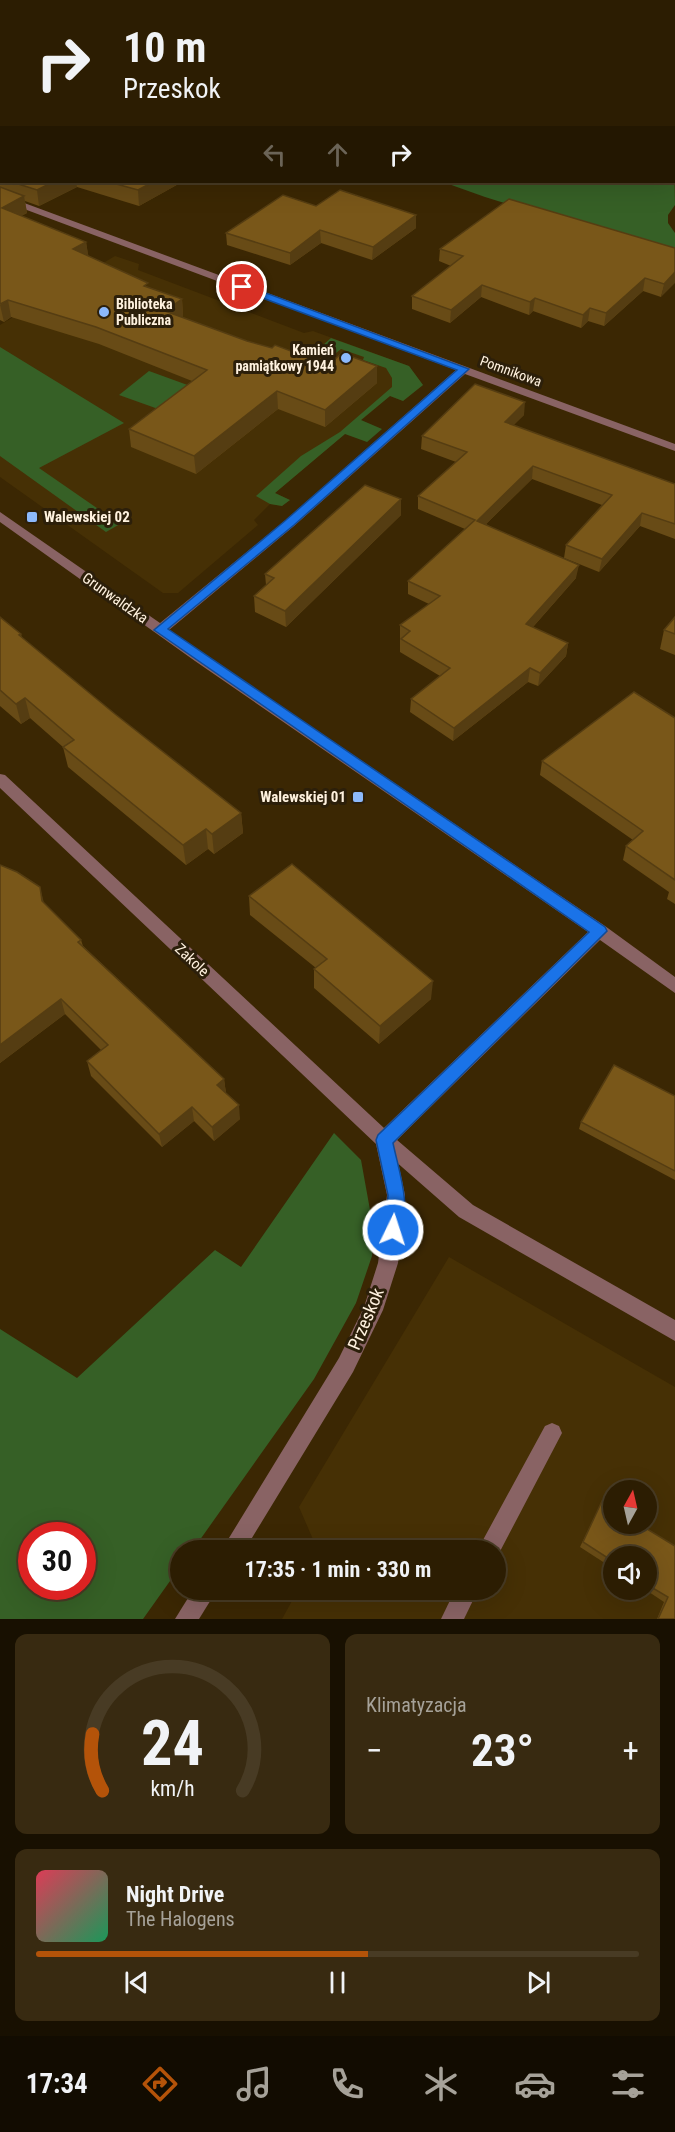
<!DOCTYPE html>
<html lang="pl">
<head>
<meta charset="utf-8">
<style>
  body { margin:0; font-family:"Roboto Condensed",sans-serif; background:#382a11; color:#f1f3f6; height:100vh; display:flex; flex-direction:column; font-size:22px; white-space:nowrap }
  * { box-sizing:border-box; margin:0 }
  p { font-size:20px; color:#a6a299 }
  .icon { flex:none; width:33px; height:33px; fill:none; stroke:currentColor; stroke-width:2; stroke-linecap:round; stroke-linejoin:round }
  .map { position:relative; height:1619px; overflow:hidden }
  .side { display:flex; flex-direction:column; gap:15px; padding:15px; background:#181001; flex:1 }
  .side>* { flex:none }
  .top-card { position:absolute; left:0px; top:0px; width:675px; height:183px; box-shadow:0 6px 24px #0002,0 0 0 2px #483b24; background:#2c1d02; color:#f1f3f6; overflow:hidden }
  .needle { width:39px; rotate:8deg }
  .fabs { position:absolute; left:603px; top:1480px; display:grid; gap:12px }
  .fabs a { display:grid; place-items:center; width:54px; height:54px; border-radius:50%; background:#2c1d02; box-shadow:0 6px 24px #0002,0 0 0 2px #483b24; font-size:30px }
  .speed { position:absolute; left:18px; top:1522px; display:flex; gap:12px; font-size:30px; font-weight:700; text-align:center }
  .speed>* { display:grid; place-content:center; width:78px; height:78px; border-radius:50%; background:#2c1d02; box-shadow:0 6px 24px #0002,0 0 0 2px #483b24; line-height:1 }
  .speed .limit { border:9px solid #d22; background:#fff; color:#111 }
  .pin { position:absolute; display:grid; place-items:center; width:51px; height:51px; color:#fff; margin:-26px; border:3px solid #fff; border-radius:50%; box-shadow:0 2px 6px #0007 }
  .me { position:absolute; width:66px; margin:-33px; rotate:4deg; stroke-linejoin:round; filter:drop-shadow(0 0 4px #0008) }
  .turn { display:flex; align-items:center; gap:21px; height:126px; padding:0 24px; font-size:27px }
  .turn .icon { width:78px; height:78px; stroke-width:2.5 }
  .turn b { display:block; font-size:42px; line-height:51px }
  .lanes { display:flex; align-items:center; height:57px; padding:0 24px; background:#0003; justify-content:center; gap:30px; direction:ltr }
  .lanes .off { opacity:.35 }
  .big { font-size:45px; font-weight:700; line-height:1.1 }
  .side .widget { flex:1; display:flex; flex-direction:column; justify-content:center; gap:9px; min-width:0; padding:0 21px; border-radius:12px; background:#382a11 }
  .side .dial { align-items:center; gap:0 }
  .dial svg { height:156px; overflow:visible; fill:none; stroke:#483b24; stroke-width:7; stroke-linecap:round; text-anchor:middle }
  .dial text { fill:#f1f3f6; stroke:none }
  .song { display:flex; align-items:center; gap:18px }
  .cover { width:72px; height:72px; border-radius:9px; background:linear-gradient(135deg,hsl(350 70% 55%),hsl(150 70% 35%)) }
  .played { height:6px; border-radius:3px; background:linear-gradient(90deg,#b45309 55%,#483b24 55%) }
  .keys { display:flex; justify-content:space-around; direction:ltr }
  .heat { display:flex; justify-content:space-between; align-items:center; font-size:33px; direction:ltr }
  .side .tiles { flex:1; display:grid; gap:15px; grid-template-columns:1fr 1fr }
  .widget:last-child { grid-column:span 2 }
  .trip { position:absolute; left:170px; top:1540px; width:336px; height:60px; border-radius:30px; background:#2c1d02; box-shadow:0 6px 24px #0002,0 0 0 2px #483b24; font-weight:700; line-height:60px; text-align:center }
  .menu { display:flex; height:96px; justify-content:space-around; align-items:center; background:#120c01; color:#a6a299 }
  .menu .icon { width:42px; height:42px }
  .menu .current { color:#b45309 }
  .menu b { font-size:27px; color:#f1f3f6 }
  .map>svg:first-child { display:block }
  .built { fill:#463005; fill-rule:evenodd }
  .green { fill:#366026; fill-rule:evenodd }
  .lines { fill:none; stroke-linecap:round; stroke-linejoin:round }
  .path { stroke:#827052; stroke-width:2; stroke-dasharray:4 1.5; stroke-linecap:butt }
  .lane { fill:#896364; fill-rule:evenodd }
  .street { fill:#896364; fill-rule:evenodd }
  .wall { fill:#684b16 }
  .shaded-wall { fill:#553d12 }
  .building { fill:#795719; stroke:#553d12; stroke-width:1.5 }
  .route { fill:#1a73e8; stroke:#114b97; stroke-width:1.5 }
  .poi-dot { fill:#8cb9fc; stroke:#2c1f0a; stroke-width:2 }
  .labels { text-anchor:middle; stroke-width:6; stroke-linejoin:round; paint-order:stroke }
  .far-poi-label { font-size:14px; font-weight:bold; fill:#fff2df; stroke:#2c1f0a; text-anchor:start }
  .far-street-label { font-size:14px; fill:#fff2df; stroke:#2c1f0a }
  .poi-label { font-size:15px; font-weight:bold; fill:#fff2df; stroke:#2c1f0a; text-anchor:start }
  .street-label { font-size:15px; fill:#fff2df; stroke:#2c1f0a }
  .near-street-label { font-size:18px; fill:#fff2df; stroke:#2c1f0a }
</style>
</head>
<body>
<div class="map">
<svg width="675" height="1619" viewBox="0 0 675 1619">
  <rect width="100%" height="100%" fill="#3b2703"/>
  <g class="built">
    <polygon points="115,256 139,264 138,270 304,333 313,331 409,366 423,385 403,401 390,396 275,493 290,500 282,506 270,504 254,520 258,525 178,593 163,593 0,477 0,325"/>
    <path d="M 449,1257 L 675,1387 L 675,1619 L 282,1619 L 298,1590 L 495,1590 L 495,1551 L 318,1551 L 299,1507 ZM 614,1491 L 646,1491 L 646,1524 L 614,1524 ZM 614,1557 L 646,1557 L 646,1590 L 614,1590 Z"/>
  </g>
  <g class="green">
    <polygon points="241,0 540,0 239,1"/>
    <polygon points="674,149 675,205 668,215 668,223 675,233 675,256 485,197 443,182 674,182"/>
    <polygon points="331,338 409,366 423,385 403,401 390,396 361,420 382,429 367,442 345,434 275,493 290,500 282,506 270,504 256,496 301,456 340,432 392,387 392,378 386,368 363,360 364,357 341,349 336,353 323,350 314,353"/>
    <polygon points="0,347 124,423 39,468 120,524 106,532 0,456"/>
    <polygon points="149,371 204,391 175,415 119,395"/>
    <path d="M 334,1133 L 361,1160 L 374,1232 L 372,1256 L 356,1303 L 314,1379 L 192,1551 L 180,1551 L 180,1567 L 143,1619 L 0,1619 L 0,1329 L 77,1378 L 215,1250 L 241,1267 ZM 32,1536 L 82,1536 L 82,1587 L 32,1587 Z"/>
  </g>
  <g class="lines">
    <g class="path">
      <polyline points="562,0 564,2"/>
      <polyline points="545,2 547,0"/>
    </g>
    <g class="lane">
      <rect x="608" y="0" width="8" height="2"/>
      <rect x="674" y="47" width="1" height="5"/>
      <polygon points="384,1132 390,1134 473,1205 675,1320 675,1341 459,1217 378,1146 375,1140 378,1134"/>
      <polygon points="552,1423 559,1426 562,1433 496,1559 495,1551 477,1551 545,1426"/>
      <polygon points="455,1590 478,1590 464,1619 441,1619"/>
    </g>
    <g class="street">
      <polygon points="0,194 675,444 675,451 465,374 294,526 169,630 605,926 675,977 675,993 600,940 394,1143 405,1195 398,1263 383,1310 353,1372 244,1551 221,1551 339,1358 364,1307 378,1263 387,1195 376,1144 0,788 0,774 5,775 384,1128 588,932 195,661 0,522 0,512 160,623 286,520 456,370 0,200"/>
      <polygon points="193,1590 217,1590 199,1619 175,1619"/>
    </g>
  </g>
  <g class="wall">
    <polygon points="2,55 2,182 182,182 139,206 77,187 39,206 25,201 27,213 21,216 86,242 88,256 148,287 182,299 183,316 182,317 247,341 328,365 377,366 377,383 325,427 278,409 196,474 131,447 129,429 192,381 99,344 11,317 4,322 0,320 0,56"/>
    <polygon points="316,206 416,228 372,260 321,243 290,265 227,245 226,233"/>
    <polygon points="675,248 661,297 643,291 604,326 588,321 581,328 533,311 529,315 481,297 450,323 412,309 412,296 451,266 439,261 440,249"/>
    <polygon points="524,415 513,425 675,484 675,539 640,526 599,572 564,558 566,545 602,505 532,479 486,524 576,578 533,627 568,643 566,656 538,686 528,682 453,741 410,712 411,699 440,676 400,652 400,625 429,604 408,594 408,581 465,529 418,509 418,496 456,462 421,449 422,436"/>
    <polygon points="401,499 401,515 286,627 255,612 254,596 266,585 265,574"/>
    <polygon points="0,617 21,634 22,638 115,714 241,813 243,833 214,854 208,849 186,865 68,767 63,747 30,718 21,724 0,706"/>
    <polygon points="675,617 675,655 660,649 664,630"/>
    <polygon points="675,718 675,904 667,899 669,892 623,860 626,846 633,840 540,775 542,761"/>
    <polygon points="0,865 44,904 81,940 83,946 224,1079 226,1093 240,1119 214,1141 194,1121 162,1147 91,1076 87,1061 101,1050 65,1014 0,1063"/>
    <polygon points="249,896 431,999 379,1044 314,988 314,969 316,968 250,915"/>
    <polygon points="675,1096 675,1180 579,1129 581,1122"/>
    <polygon points="602,1501 675,1546 675,1619 657,1619 664,1602 646,1590 646,1557 614,1557 614,1569 580,1547"/>
  </g>
  <g class="shaded-wall">
    <polygon points="23,0 56,0 56,2 18,2"/>
    <polygon points="2,7 2,23 0,23 0,8"/>
    <polygon points="53,182 76,182 77,187 39,206 37,190"/>
    <polygon points="153,182 182,182 139,206 138,190"/>
    <polygon points="24,196 27,213 5,224 2,208"/>
    <polygon points="416,215 416,228 372,260 373,247"/>
    <polygon points="320,230 321,243 290,265 290,253"/>
    <polygon points="86,242 89,259 73,249"/>
    <polygon points="675,272 675,283 661,297 664,284"/>
    <polygon points="645,278 643,291 604,326 606,313"/>
    <polygon points="482,285 481,297 450,323 451,310"/>
    <polygon points="535,298 533,311 529,315 530,302"/>
    <polygon points="182,299 183,316 167,328 165,311"/>
    <polygon points="8,300 11,317 4,322 0,305"/>
    <polygon points="590,308 588,321 581,328 583,315"/>
    <polygon points="377,366 377,383 325,427 325,410"/>
    <polygon points="277,391 278,409 196,474 194,456"/>
    <polygon points="525,402 524,415 504,435 505,422"/>
    <polygon points="533,466 532,479 476,534 477,521"/>
    <polygon points="401,499 401,515 286,627 285,611"/>
    <polygon points="642,513 640,526 599,572 602,559"/>
    <polygon points="579,565 576,578 524,637 526,624"/>
    <polygon points="568,643 566,656 538,686 540,673"/>
    <polygon points="530,668 528,682 453,741 454,728"/>
    <polygon points="25,698 30,718 21,724 16,704"/>
    <polygon points="241,813 243,833 214,854 212,834"/>
    <polygon points="206,829 208,849 186,865 183,845"/>
    <polygon points="40,887 44,903 46,916 42,901"/>
    <polygon points="433,981 431,999 379,1044 380,1026"/>
    <polygon points="61,999 65,1014 0,1063 0,1045"/>
    <polygon points="224,1079 226,1094 217,1085"/>
    <polygon points="239,1105 240,1119 214,1141 212,1127"/>
    <polygon points="192,1107 194,1121 162,1147 159,1134"/>
  </g>
  <g class="building">
    <polygon points="0,0 23,0 18,2 2,2 2,7 0,8"/>
    <polygon points="59,0 191,0 196,2 60,2"/>
    <polygon points="2,55 2,145 0,145 0,56"/>
    <polygon points="2,153 2,178 0,177 0,154"/>
    <polygon points="12,182 53,182 37,190"/>
    <polygon points="109,182 153,182 138,190"/>
    <polygon points="0,187 24,196 2,208 86,242 73,249 148,283 144,286 182,299 165,311 247,341 272,348 275,345 328,365 342,353 377,366 325,410 277,391 194,456 129,429 207,370 96,327 8,300 0,304"/>
    <polygon points="340,190 416,215 373,247 320,230 290,253 226,233 283,195 316,206"/>
    <polygon points="509,199 675,248 675,272 664,284 645,278 606,313 590,308 583,315 535,298 530,302 482,285 451,310 412,296 463,256 440,249"/>
    <polygon points="475,384 525,402 505,422 675,484 675,524 642,513 602,559 566,545 612,495 533,466 477,521 579,565 526,624 568,643 540,673 530,668 454,728 411,699 450,668 401,639 410,631 400,625 440,596 408,581 475,520 418,496 467,452 422,436"/>
    <polygon points="365,485 401,499 285,611 254,596 274,578 265,574"/>
    <polygon points="0,617 21,634 19,635 115,714 241,813 212,834 206,829 183,845 63,747 74,740 25,698 16,704 0,690"/>
    <polygon points="675,617 675,634 664,630"/>
    <polygon points="634,692 675,718 675,880 626,846 643,831 542,761"/>
    <polygon points="292,864 433,981 380,1026 314,969 327,959 249,896"/>
    <polygon points="0,865 17,872 40,887 42,901 81,940 78,942 224,1079 217,1085 239,1105 212,1127 192,1107 159,1134 87,1061 108,1045 61,999 0,1045"/>
    <polygon points="614,1065 675,1096 675,1171 581,1122"/>
    <polygon points="602,1501 614,1508 614,1524 639,1524 675,1546 675,1619 658,1619 668,1597 646,1584 646,1557 614,1557 614,1562 583,1542"/>
  </g>
  <path class="route" d="M 242,284 L 469,369 L 294,525 L 168,629 L 605,927 L 607,931 L 393,1143 C 399,1172 412,1207 400,1236 L 393,1238 L 387,1236 L 385,1230 L 388,1195 L 376,1140 L 378,1135 L 589,932 L 154,630 L 286,520 L 457,370 L 238,289 L 238,285 Z"/>
  <g class="poi-dot">
    <circle cx="104" cy="312" r="6"/>
    <circle cx="346" cy="358" r="6"/>
    <rect x="26" y="511" width="12" height="12" rx="3"/>
    <rect x="352" y="791" width="12" height="12" rx="3"/>
  </g>
  <g class="labels">
    <g class="far-poi-label">
      <text x="116" y="309">Biblioteka<tspan x="116" dy="16">Publiczna</tspan></text>
      <text x="334" y="355" text-anchor="end">Kamień<tspan x="334" dy="16">pamiątkowy 1944</tspan></text>
    </g>
    <g class="far-street-label">
      <text transform="translate(511 371) rotate(20)" y="5">Pomnikowa</text>
    </g>
    <g class="poi-label">
      <text x="44" y="522">Walewskiej 02</text>
      <text x="346" y="802" text-anchor="end">Walewskiej 01</text>
    </g>
    <g class="street-label">
      <text transform="translate(115 598) rotate(35)" y="5">Grunwaldzka</text>
      <text transform="translate(192 960) rotate(43)" y="5">Zakole</text>
    </g>
    <g class="near-street-label">
      <text transform="translate(366 1319) rotate(-67)" y="6">Przeskok</text>
    </g>
  </g>
</svg>
<div class="fabs">
<a><svg class="needle" viewBox="-14 -14 28 28"><path d="M0-13l5 13h-10z" fill="#e53935"/><path d="M0 13l5-13h-10z" fill="#a6a299"/></svg></a>
<a><svg class="icon" aria-label="sound" viewBox="0 0 24 24"><path d="M4 9h4l5-4v14l-5-4H4zM17 9q2 3 0 6"/></svg></a>
</div>
<div class="speed"><div class="limit">30</div></div>
<div class="pin" style="left:242px;top:287px;background:#d93025"><svg class="icon" aria-label="arrive" viewBox="0 0 24 24"><path d="M6 21V4h12l-3 4 3 4H6"/></svg></div>
<svg class="me" style="left:393px;top:1230px" viewBox="-20 -20 40 40"><circle r="17" fill="#1a73e8" stroke="#fff" stroke-width="3"/><path d="M0-11L8 9 0 5-8 9z" fill="#fff"/></svg>
<div class="trip">17:35 · 1 min · 330 m</div>
<div class="top-card">
<div class="turn"><svg class="icon" aria-label="right" viewBox="0 0 24 24"><path d="M7 20v-9h11M14 6l5 5-5 5"/></svg><div><b>10 m</b>Przeskok</div></div>
<div class="lanes"><svg class="icon off" aria-label="left" viewBox="0 0 24 24"><path d="M17 20v-9H6M10 6l-5 5 5 5"/></svg><svg class="icon off" aria-label="ahead" viewBox="0 0 24 24"><path d="M12 20V5M6 11l6-6 6 6"/></svg><svg class="icon" aria-label="right" viewBox="0 0 24 24"><path d="M7 20v-9h11M14 6l5 5-5 5"/></svg></div>
</div>
</div>
<section class="side">
<div class="tiles">
<div class="widget dial"><svg viewBox="0 0 100 80">
<path d="M14 69A42 42 0 1 1 86 69"/>
<path d="M14 69A42 42 0 0 1 9 40" stroke="#b45309"/>
<text x="50" y="56" font-size="32" font-weight="700">24</text>
<text x="50" y="72" font-size="11">km/h</text>
</svg></div>
<div class="widget"><p>Klimatyzacja</p>
<div class="heat"><a>−</a><b class="big">23°</b><a>+</a></div>
</div>
<div class="widget">
<div class="song"><i class="cover"></i><div><b>Night Drive</b><p>The Halogens</p></div></div>
<div class="played"></div>
<div class="keys"><svg class="icon" aria-label="previous" viewBox="0 0 24 24"><path d="M18 5L8 12l10 7zM5 5v14"/></svg><svg class="icon" aria-label="pause" viewBox="0 0 24 24"><path d="M8 5v14M16 5v14"/></svg><svg class="icon" aria-label="next" viewBox="0 0 24 24"><path d="M6 5l10 7-10 7zM19 5v14"/></svg></div>
</div>
</div>
</section>
<nav class="menu">
<b>17:34</b>
<svg class="icon current" aria-label="directions" viewBox="0 0 24 24"><path d="M12 3l9 9-9 9-9-9zM9 14v-3h6M13 9l2 2-2 2"/></svg>
<svg class="icon" aria-label="music" viewBox="0 0 24 24"><path d="M9 18V5l10-2v13"/><circle cx="6" cy="18" r="3"/><circle cx="16" cy="16" r="3"/></svg>
<svg class="icon" aria-label="phone" viewBox="0 0 24 24"><path d="M5 4h4l2 5-3 2q2 4 5 5l2-3 5 2v4C11 20 4 13 5 4z"/></svg>
<svg class="icon" aria-label="climate" viewBox="0 0 24 24"><path d="M12 3v18M4 7l16 10M4 17L20 7"/></svg>
<svg class="icon" aria-label="car" viewBox="0 0 24 24"><path d="M5 17H2v-5l4-1 3-4h7l3 4 3 1v5h-3M9 17h6M6 11h13"/><circle cx="7" cy="17" r="2"/><circle cx="17" cy="17" r="2"/></svg>
<svg class="icon" aria-label="filters" viewBox="0 0 24 24"><path d="M4 7h16M4 17h16"/><circle cx="9" cy="7" r="2"/><circle cx="15" cy="17" r="2"/></svg>
</nav>
</body>
</html>
